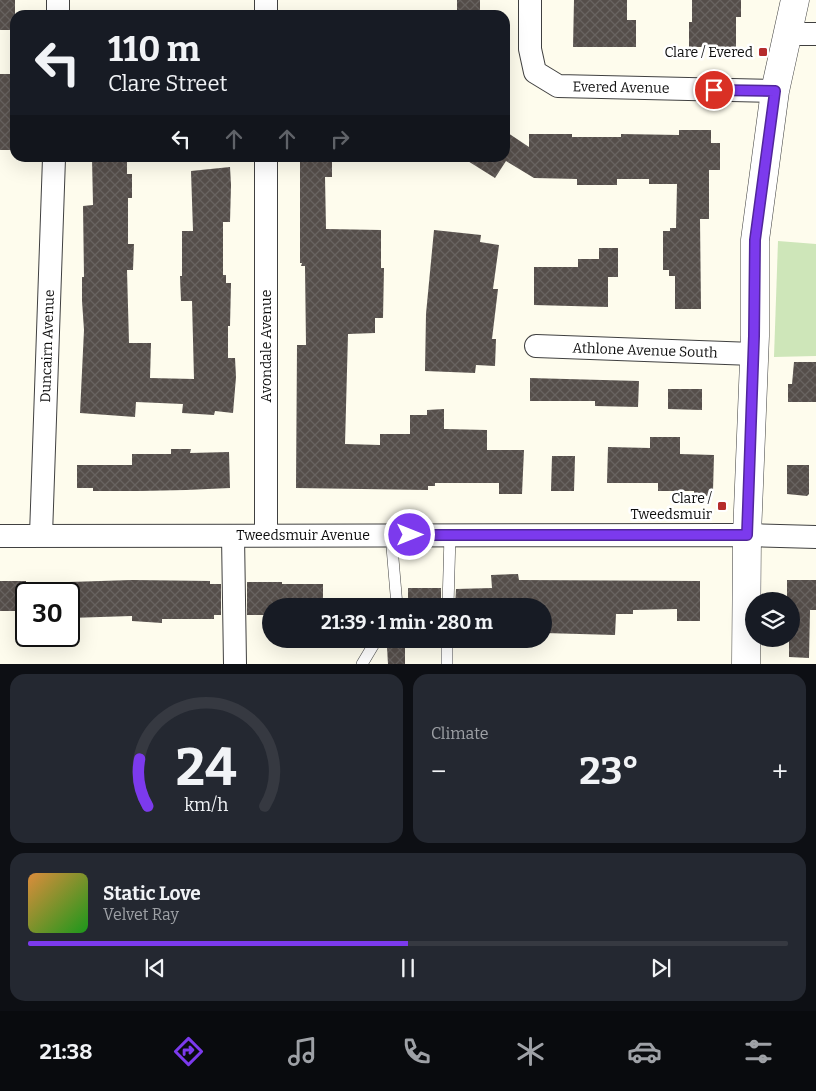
<!DOCTYPE html>
<html lang="en">
<head>
<meta charset="utf-8">
<style>
  body { margin:0; font-family:Bitter,serif; background:#242831; color:#f1f3f6; height:100vh; display:flex; flex-direction:column; font-size:19px; white-space:nowrap }
  * { box-sizing:border-box; margin:0 }
  p { font-size:16px; color:#9ea1a6 }
  .icon { flex:none; width:28px; height:28px; fill:none; stroke:currentColor; stroke-width:2; stroke-linecap:round; stroke-linejoin:round }
  .map { position:relative; height:664px; overflow:hidden }
  .sheet { display:flex; flex-direction:column; gap:10px; padding:10px; background:#0d0f14; flex:1 }
  .sheet>* { flex:none }
  .hud { position:absolute; left:10px; top:10px; width:500px; height:152px; border-radius:15px; box-shadow:0 5px 20px #0002; background:#171b24; color:#f1f3f6; overflow:hidden }
  .tools { position:absolute; left:745px; top:592px; display:grid; gap:10px }
  .tools a { display:grid; place-items:center; width:55px; height:55px; border-radius:50%; background:#171b24; box-shadow:0 5px 20px #0002; font-size:25px }
  .speed { position:absolute; left:15px; top:582px; display:flex; gap:10px; font-size:25px; font-weight:700; text-align:center }
  .speed>* { display:grid; place-content:center; width:65px; height:65px; border-radius:50%; background:#171b24; box-shadow:0 5px 20px #0002; line-height:1 }
  .speed .limit { border:2px solid #111; border-radius:8px; background:#fff; color:#111 }
  .pin { position:absolute; display:grid; place-items:center; width:42px; height:42px; color:#fff; margin:-21px; border:2px solid #fff; border-radius:50%; box-shadow:0 1px 5px #0007 }
  .me { position:absolute; width:55px; margin:-28px; rotate:90deg; stroke-linejoin:round; filter:drop-shadow(0 0 4px #0008) }
  .turn { display:flex; align-items:center; gap:18px; height:105px; padding:0 15px; font-size:22px }
  .turn .icon { width:65px; height:65px; stroke-width:2.5 }
  .turn b { display:block; font-size:35px; line-height:42px }
  .lanes { display:flex; align-items:center; height:48px; padding:0 15px; background:#0003; justify-content:center; gap:25px; direction:ltr }
  .lanes .off { opacity:.35 }
  .big { font-size:38px; font-weight:700; line-height:1.1 }
  .sheet .widget { flex:1; display:flex; flex-direction:column; justify-content:center; gap:8px; min-width:0; padding:0 18px; border-radius:15px; background:#242831 }
  .sheet .dial { align-items:center; gap:0 }
  .dial svg { height:130px; overflow:visible; fill:none; stroke:#363941; stroke-width:7; stroke-linecap:round; text-anchor:middle }
  .dial text { fill:#f1f3f6; stroke:none }
  .song { display:flex; align-items:center; gap:15px }
  .cover { width:60px; height:60px; border-radius:8px; background:linear-gradient(135deg,hsl(30 70% 55%),hsl(120 70% 35%)) }
  .played { height:5px; border-radius:2px; background:linear-gradient(90deg,#7c3aed 50%,#363941 50%) }
  .keys { display:flex; justify-content:space-around; direction:ltr }
  .heat { display:flex; justify-content:space-between; align-items:center; font-size:28px; direction:ltr }
  .sheet .tiles { flex:1; display:grid; gap:10px; grid-template-columns:1fr 1fr }
  .widget:last-child { grid-column:span 2 }
  .trip { position:absolute; left:262px; top:598px; width:290px; height:50px; border-radius:25px; background:#171b24; box-shadow:0 5px 20px #0002; font-weight:700; line-height:50px; text-align:center }
  .menu { display:flex; height:80px; justify-content:space-around; align-items:center; background:#090b0e; color:#9ea1a6 }
  .menu .icon { width:35px; height:35px }
  .menu .current { color:#7c3aed }
  .menu b { font-size:22px; color:#f1f3f6 }
  .map>svg:first-child { display:block }
  .park { fill:#cee6b9 }
  .building { fill:url(#building-cross-hatch) }
  .lines { fill:none; stroke-linecap:round; stroke-linejoin:round }
  .service-casing { stroke:#404040; stroke-width:12 }
  .minor-casing { stroke:#404040; stroke-width:24 }
  .tertiary-casing { stroke:#404040; stroke-width:29 }
  .service { stroke:#fff; stroke-width:11 }
  .minor { stroke:#fff; stroke-width:22 }
  .tertiary { stroke:#fff; stroke-width:28 }
  .route-casing { stroke:#51269a; stroke-width:12 }
  .route { stroke:#7c3aed; stroke-width:9 }
  .poi-dot { fill:#b52c2c; stroke:#fff; stroke-width:2 }
  .labels { text-anchor:middle; stroke-width:5; stroke-linejoin:round; paint-order:stroke }
  .poi-label { font-size:14px; fill:#0d0d0d; stroke:#fff; text-anchor:end }
  .street-label { font-size:14px; fill:#0d0d0d; stroke:#fff }
</style>
</head>
<body>
<div class="map">
<svg width="816" height="664" viewBox="0 0 816 664">
  <defs>
    <pattern id="building-cross-hatch" width="8" height="8" patternUnits="userSpaceOnUse" patternTransform="scale(1.25)"><rect width="8" height="8" fill="#554e4a"/><path d="M0 0l8 8M0 8l8-8" fill="none" stroke="#686360"/></pattern>
  </defs>
  <rect width="100%" height="100%" fill="#fefced"/>
  <polygon class="park" points="778,241 816,244 816,356 774,357"/>
  <g class="building">
    <rect x="0" y="0" width="15" height="30"/>
    <rect x="457" y="0" width="23" height="15"/>
    <polygon points="574,0 627,0 627,20 636,20 636,47 573,47"/>
    <polygon points="692,0 741,0 741,17 736,17 736,47 689,47 689,22 692,22"/>
    <rect x="0" y="74" width="15" height="76"/>
    <polygon points="679,130 711,130 711,143 720,143 720,170 709,170 709,219 700,219 701,309 675,309 675,276 669,276 669,270 663,270 663,231 670,231 670,228 676,228 677,184 649,184 649,179 617,179 617,185 577,185 577,179 534,178 506,161 495,178 463,158 505,158 505,131 529,147 529,134 572,134 572,137 621,137 621,134 679,135"/>
    <polygon points="92,158 127,158 127,174 132,174 132,198 128,198 128,244 134,244 133,270 127,270 129,343 151,343 150,378 194,379 192,301 181,301 180,276 182,276 182,231 193,231 191,171 230,167 231,185 230,222 223,222 223,275 226,275 226,283 231,283 230,326 228,326 228,358 235,358 236,377 233,413 215,411 214,415 182,413 183,404 136,402 135,417 80,413 84,330 82,301 82,277 84,277 83,206 93,205"/>
    <polygon points="300,158 332,158 332,177 325,177 326,229 381,230 381,268 384,268 383,318 375,318 375,333 348,334 345,444 380,445 380,434 410,434 410,415 427,415 427,410 444,409 444,429 487,430 487,450 524,450 522,494 499,494 499,483 435,483 435,486 428,486 428,490 296,488 297,345 306,345 305,266 301,266 302,263 300,263"/>
    <polygon points="434,230 481,235 480,242 499,245 493,289 498,289 492,339 496,339 495,366 476,365 475,373 425,371 426,314"/>
    <polygon points="599,248 618,248 618,277 608,277 608,307 534,305 534,267 578,267 578,259 599,259"/>
    <polygon points="794,362 816,362 816,402 788,402 788,384 792,384"/>
    <polygon points="530,378 639,381 638,407 595,406 595,401 530,401"/>
    <polygon points="668,389 702,389 702,410 668,409"/>
    <polygon points="650,437 680,437 680,454 714,455 713,491 712,491 712,496 694,496 694,491 658,491 658,483 607,483 608,447 650,448"/>
    <polygon points="171,449 191,449 190,453 229,452 230,488 186,490 139,491 93,491 93,488 77,488 77,465 132,465 132,454 171,454"/>
    <polygon points="552,456 575,456 574,491 551,491"/>
    <polygon points="787,465 809,465 809,494 807,496 787,494"/>
    <polygon points="518,574 519,580 700,581 700,621 677,621 677,609 633,610 633,614 616,614 615,635 544,633 544,606 455,606 456,589 492,588 491,575"/>
    <polygon points="132,580 210,581 210,584 221,584 221,615 214,615 214,619 162,619 162,623 132,621 132,616 69,618 69,582"/>
    <polygon points="787,580 816,580 816,610 810,610 809,658 789,657 789,639 791,639 791,601 787,601"/>
    <polygon points="0,581 26,581 26,605 18,605 18,611 0,611"/>
    <polygon points="247,582 282,582 282,584 323,584 323,606 271,606 271,615 247,615"/>
    <rect x="408" y="588" width="33" height="18"/>
    <polygon points="402,646 405,647 405,664 388,664 387,647"/>
  </g>
  <g class="lines">
    <defs>
      <g id="service">
        <polyline points="391,535 397,606"/>
        <polyline points="448,606 450,535"/>
        <polyline points="447,639 447,664"/>
        <polyline points="362,664 377,639"/>
      </g>
      <g id="minor">
        <polyline points="266,0 266,15"/>
        <polyline points="530,0 530,49 535,72 558,86 775,91"/>
        <polyline points="58,15 58,0"/>
        <polyline points="788,34 816,34"/>
        <polyline points="536,346 753,354"/>
        <polyline points="41,535 54,158"/>
        <polyline points="266,535 266,158"/>
        <polyline points="0,536 747,535 816,537"/>
        <polyline points="233,536 235,664"/>
      </g>
      <polyline id="tertiary" points="746,664 747,535 755,336 755,240 775,91 795,0"/>
    </defs>
    <use href="#service" class="service-casing"/>
    <use href="#minor" class="minor-casing"/>
    <use href="#tertiary" class="tertiary-casing"/>
    <use href="#service" class="service"/>
    <use href="#minor" class="minor"/>
    <use href="#tertiary" class="tertiary"/>
  </g>
  <g class="lines">
    <defs>
      <polyline id="route" points="410,535 747,535 754,336 755,240 775,91 714,90"/>
    </defs>
    <use href="#route" class="route-casing"/>
    <use href="#route" class="route"/>
  </g>
  <g class="poi-dot">
    <rect x="758" y="47" width="10" height="10" rx="2.5"/>
    <rect x="717" y="501" width="10" height="10" rx="2.5"/>
  </g>
  <g class="labels">
    <g class="poi-label">
      <text x="753" y="57">Clare / Evered</text>
      <text x="712" y="503">Clare /<tspan x="712" dy="16">Tweedsmuir</tspan></text>
    </g>
    <g class="street-label">
      <text transform="translate(621 87) rotate(1)" y="5">Evered Avenue</text>
      <text transform="translate(47 346) rotate(-88)" y="5">Duncairn Avenue</text>
      <text transform="translate(266 346) rotate(-90)" y="5">Avondale Avenue</text>
      <text transform="translate(645 350) rotate(2)" y="5">Athlone Avenue South</text>
      <text x="303" y="540">Tweedsmuir Avenue</text>
    </g>
  </g>
</svg>
<div class="tools">
<a><svg class="icon" aria-label="layers" viewBox="0 0 24 24"><path d="M12 4l9 5-9 5-9-5zM3 14l9 5 9-5"/></svg></a>
</div>
<div class="speed"><div class="limit">30</div></div>
<div class="pin" style="left:714px;top:90px;background:#d93025"><svg class="icon" aria-label="arrive" viewBox="0 0 24 24"><path d="M6 21V4h12l-3 4 3 4H6"/></svg></div>
<svg class="me" style="left:410px;top:535px" viewBox="-20 -20 40 40"><circle r="17" fill="#7c3aed" stroke="#fff" stroke-width="3"/><path d="M0-11L8 9 0 5-8 9z" fill="#fff"/></svg>
<div class="trip">21:39 · 1 min · 280 m</div>
<div class="hud">
<div class="turn"><svg class="icon" aria-label="left" viewBox="0 0 24 24"><path d="M17 20v-9H6M10 6l-5 5 5 5"/></svg><div><b>110 m</b>Clare Street</div></div>
<div class="lanes"><svg class="icon" aria-label="left" viewBox="0 0 24 24"><path d="M17 20v-9H6M10 6l-5 5 5 5"/></svg><svg class="icon off" aria-label="ahead" viewBox="0 0 24 24"><path d="M12 20V5M6 11l6-6 6 6"/></svg><svg class="icon off" aria-label="ahead" viewBox="0 0 24 24"><path d="M12 20V5M6 11l6-6 6 6"/></svg><svg class="icon off" aria-label="right" viewBox="0 0 24 24"><path d="M7 20v-9h11M14 6l5 5-5 5"/></svg></div>
</div>
</div>
<section class="sheet">
<div class="tiles">
<div class="widget dial"><svg viewBox="0 0 100 80">
<path d="M14 69A42 42 0 1 1 86 69"/>
<path d="M14 69A42 42 0 0 1 9 40" stroke="#7c3aed"/>
<text x="50" y="56" font-size="32" font-weight="700">24</text>
<text x="50" y="72" font-size="11">km/h</text>
</svg></div>
<div class="widget"><p>Climate</p>
<div class="heat"><a>−</a><b class="big">23°</b><a>+</a></div>
</div>
<div class="widget">
<div class="song"><i class="cover"></i><div><b>Static Love</b><p>Velvet Ray</p></div></div>
<div class="played"></div>
<div class="keys"><svg class="icon" aria-label="previous" viewBox="0 0 24 24"><path d="M18 5L8 12l10 7zM5 5v14"/></svg><svg class="icon" aria-label="pause" viewBox="0 0 24 24"><path d="M8 5v14M16 5v14"/></svg><svg class="icon" aria-label="next" viewBox="0 0 24 24"><path d="M6 5l10 7-10 7zM19 5v14"/></svg></div>
</div>
</div>
</section>
<nav class="menu">
<b>21:38</b>
<svg class="icon current" aria-label="directions" viewBox="0 0 24 24"><path d="M12 3l9 9-9 9-9-9zM9 14v-3h6M13 9l2 2-2 2"/></svg>
<svg class="icon" aria-label="music" viewBox="0 0 24 24"><path d="M9 18V5l10-2v13"/><circle cx="6" cy="18" r="3"/><circle cx="16" cy="16" r="3"/></svg>
<svg class="icon" aria-label="phone" viewBox="0 0 24 24"><path d="M5 4h4l2 5-3 2q2 4 5 5l2-3 5 2v4C11 20 4 13 5 4z"/></svg>
<svg class="icon" aria-label="climate" viewBox="0 0 24 24"><path d="M12 3v18M4 7l16 10M4 17L20 7"/></svg>
<svg class="icon" aria-label="car" viewBox="0 0 24 24"><path d="M5 17H2v-5l4-1 3-4h7l3 4 3 1v5h-3M9 17h6M6 11h13"/><circle cx="7" cy="17" r="2"/><circle cx="17" cy="17" r="2"/></svg>
<svg class="icon" aria-label="filters" viewBox="0 0 24 24"><path d="M4 7h16M4 17h16"/><circle cx="9" cy="7" r="2"/><circle cx="15" cy="17" r="2"/></svg>
</nav>
</body>
</html>
